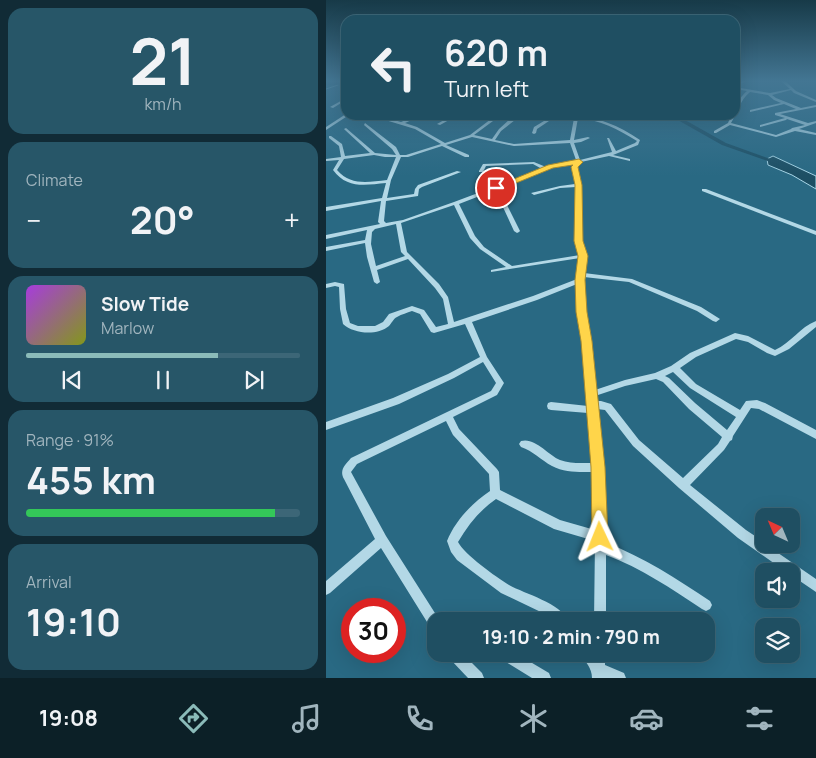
<!DOCTYPE html>
<html lang="en">
<head>
<meta charset="utf-8">
<style>
  body { margin:0; font-family:Manrope,sans-serif; background:#275668; color:#f1f3f6; height:100vh; display:flex; flex-direction:column; font-size:19px; white-space:nowrap }
  * { box-sizing:border-box; margin:0 }
  p { font-size:16px; color:#a1b5be }
  .icon { flex:none; width:28px; height:28px; fill:none; stroke:currentColor; stroke-width:2; stroke-linecap:round; stroke-linejoin:round }
  .map { position:relative; flex:1; overflow:hidden }
  .sheet { display:flex; flex-direction:column; gap:8px; padding:8px; background:#112b36; width:326px }
  .sheet>* { flex:none }
  .top-card { position:absolute; left:15px; top:15px; width:399px; height:105px; border-radius:15px; box-shadow:0 5px 20px #0002,0 0 0 1px #3c6677; background:#1f4f62; color:#f1f3f6; overflow:hidden }
  .needle { width:32px; rotate:316deg }
  .buttons { position:absolute; left:429px; top:508px; display:grid; gap:10px }
  .buttons a { display:grid; place-items:center; width:45px; height:45px; border-radius:10px; background:#1f4f62; box-shadow:0 5px 20px #0002,0 0 0 1px #3c6677; font-size:25px }
  .speed { position:absolute; left:15px; top:598px; display:flex; gap:10px; font-size:25px; font-weight:700; text-align:center }
  .speed>* { display:grid; place-content:center; width:65px; height:65px; border-radius:50%; background:#1f4f62; box-shadow:0 5px 20px #0002,0 0 0 1px #3c6677; line-height:1 }
  .speed .limit { border:8px solid #d22; background:#fff; color:#111 }
  .pin { position:absolute; display:grid; place-items:center; width:42px; height:42px; color:#fff; margin:-21px; border:2px solid #fff; border-radius:50%; box-shadow:0 1px 5px #0007 }
  .me { position:absolute; width:55px; margin:-28px; rotate:358deg; stroke-linejoin:round; filter:drop-shadow(0 0 4px #0008) }
  .turn { display:flex; align-items:center; gap:18px; height:105px; padding:0 20px; font-size:22px }
  .turn .icon { width:65px; height:65px; stroke-width:2.5 }
  .turn b { display:block; font-size:35px; line-height:42px }
  .big { font-size:38px; font-weight:700; line-height:1.1 }
  .sheet .widget { flex:1; display:flex; flex-direction:column; justify-content:center; gap:8px; min-width:0; padding:0 18px; border-radius:15px; background:#275668 }
  .sheet .dial { align-items:center; gap:0 }
  .dial b { font-size:65px; line-height:1 }
  .song { display:flex; align-items:center; gap:15px }
  .cover { width:60px; height:60px; border-radius:8px; background:linear-gradient(135deg,hsl(280 70% 55%),hsl(70 70% 35%)) }
  .played { height:5px; border-radius:2px; background:linear-gradient(90deg,#8bbbb9 70%,#3c6677 70%) }
  .keys { display:flex; justify-content:space-around; direction:ltr }
  .heat { display:flex; justify-content:space-between; align-items:center; font-size:28px; direction:ltr }
  .charge { height:8px; border-radius:4px; background:linear-gradient(90deg,#34c759 91%,#3c6677 0) }
  .trip { position:absolute; left:101px; top:612px; width:288px; height:50px; border-radius:15px; background:#1f4f62; box-shadow:0 5px 20px #0002,0 0 0 1px #3c6677; font-weight:700; line-height:50px; text-align:center }
  .dock { display:flex; height:80px; justify-content:space-around; align-items:center; background:#0c2027; color:#a1b5be }
  .dock .icon { width:35px; height:35px }
  .dock .on { color:#8bbbb9 }
  .dock b { font-size:22px; color:#f1f3f6 }
  main { display:flex; flex:1; min-height:0 }
  .map>svg:first-child { display:block }
  .water { fill:#1d4f64; stroke:#a8d6e7 }
  .lines { fill:none; stroke-linecap:round; stroke-linejoin:round }
  .stream { stroke:#a8d6e7; stroke-width:1 }
  .river { fill:#1d4f64; fill-rule:evenodd }
  .minor { fill:#b3d8e6; fill-rule:evenodd }
  .route { fill:#ffd54a; stroke:#a68a30 }
</style>
</head>
<body>
<main>
<section class="sheet">
<div class="widget dial"><b>21</b><p>km/h</p></div>
<div class="widget"><p>Climate</p>
<div class="heat"><a>−</a><b class="big">20°</b><a>+</a></div>
</div>
<div class="widget">
<div class="song"><i class="cover"></i><div><b>Slow Tide</b><p>Marlow</p></div></div>
<div class="played"></div>
<div class="keys"><svg class="icon" aria-label="previous" viewBox="0 0 24 24"><path d="M18 5L8 12l10 7zM5 5v14"/></svg><svg class="icon" aria-label="pause" viewBox="0 0 24 24"><path d="M8 5v14M16 5v14"/></svg><svg class="icon" aria-label="next" viewBox="0 0 24 24"><path d="M6 5l10 7-10 7zM19 5v14"/></svg></div>
</div>
<div class="widget"><p>Range · 91%</p><b class="big">455 km</b><div class="charge"></div></div>
<div class="widget"><p>Arrival</p><b class="big">19:10</b></div>
</section>
<div class="map">
<svg width="490" height="678" viewBox="0 0 490 678">
  <rect width="100%" height="100%" fill="#296983"/>
  <polygon class="water" points="447,156 490,176 490,189 466,175 442,165 441,159"/>
  <g class="lines">
    <polyline class="stream" points="0,89 12,85"/>
    <g class="river">
      <polygon points="20,82 20,84 0,85 0,83"/>
      <polygon points="343,115 350,115 400,143 458,164 453,165 396,145"/>
    </g>
    <g class="minor">
      <polygon points="417,81 421,81 409,86 409,84"/>
      <path d="M 455,81 L 459,81 L 470,91 L 490,100 L 490,102 L 468,93 L 465,90 L 446,95 L 450,98 L 475,108 L 490,105 L 490,107 L 454,114 L 482,123 L 490,121 L 490,123 L 473,129 L 490,133 L 490,135 L 469,131 L 450,137 L 404,125 L 390,133 L 388,133 L 388,131 L 402,123 L 404,118 L 392,115 L 405,116 L 406,115 L 409,115 C 409,105 414,97 421,91 L 409,89 L 409,87 L 444,93 L 464,89 ZM 424,92 L 442,95 L 448,100 L 455,103 L 424,110 L 424,112 L 458,104 L 470,109 L 449,113 L 449,115 L 459,118 L 434,125 L 434,127 L 460,120 L 461,119 L 479,125 L 466,128 L 465,129 L 450,135 L 405,123 C 411,113 414,100 424,92 Z"/>
      <polygon points="20,98 20,100 7,108 4,107"/>
      <polygon points="20,114 23,115 0,130 0,127"/>
      <path d="M 38,115 L 57,117 L 75,122 L 92,115 L 97,115 L 79,123 L 91,127 L 119,143 L 144,135 L 165,119 L 168,119 L 150,115 C 160,115 171,118 180,117 L 223,119 L 247,116 L 246,115 C 272,117 292,125 314,140 L 312,145 L 287,155 L 304,159 L 304,161 L 283,156 L 255,162 L 251,167 L 254,185 L 256,241 L 260,256 L 258,273 L 306,279 L 375,307 L 394,319 L 390,322 L 387,321 L 371,311 L 303,282 L 258,277 L 260,312 L 269,390 L 299,380 L 329,373 L 345,366 L 364,353 L 409,333 L 422,336 L 449,350 C 465,343 474,327 490,321 L 490,327 L 463,349 L 449,356 L 441,353 L 422,342 L 410,339 L 370,357 L 354,368 L 370,384 L 414,410 L 420,401 L 431,400 L 439,403 L 490,430 L 490,439 L 433,409 L 425,408 L 407,436 L 406,440 L 404,441 L 398,450 L 364,485 L 420,530 L 438,542 L 438,544 L 439,544 L 490,579 L 490,592 L 465,575 L 465,571 L 459,571 L 412,538 L 353,488 L 307,446 L 279,410 L 271,409 L 277,467 L 280,543 C 318,557 351,579 384,601 L 386,605 L 384,609 L 380,611 L 376,609 C 346,589 315,568 280,555 L 280,621 L 268,621 L 269,541 L 228,529 L 170,499 C 154,510 142,525 132,542 C 138,554 170,577 183,585 C 199,594 235,603 242,621 L 227,621 L 219,614 L 175,593 L 131,560 L 125,552 L 121,541 C 129,521 146,503 164,491 L 163,474 L 127,435 L 120,421 L 31,464 L 25,472 L 60,536 L 114,621 L 110,621 L 110,632 L 106,630 L 55,548 L 4,593 L 0,595 L 0,581 L 49,539 L 18,479 C 13,470 19,465 25,458 L 165,391 L 170,383 L 157,362 L 128,378 L 73,404 L 0,430 L 0,422 L 67,398 L 122,374 L 154,357 L 139,324 L 108,333 L 105,332 L 94,314 L 86,311 C 81,313 76,314 71,317 C 67,319 66,323 63,326 C 51,336 28,334 17,324 L 14,309 L 13,287 L 9,286 L 0,288 L 0,284 L 9,282 L 18,284 L 20,309 L 24,323 L 32,326 L 49,326 L 57,322 L 63,314 L 86,306 L 98,310 L 110,327 L 122,324 L 117,299 L 109,288 L 82,259 L 51,270 L 54,282 L 51,284 L 48,282 L 41,257 L 39,243 L 0,251 L 0,247 L 39,240 L 41,230 L 0,239 L 0,235 L 54,224 L 52,222 L 55,201 L 0,211 L 0,207 L 56,198 L 60,183 C 39,185 21,189 7,170 L 13,160 L 0,161 L 0,159 L 15,157 L 13,146 L 3,138 L 3,136 L 5,136 L 16,144 L 19,156 L 44,153 L 19,130 L 18,129 L 20,128 L 49,153 L 70,155 L 66,149 L 38,125 L 39,123 L 70,147 L 74,155 L 80,155 L 115,144 L 89,129 L 56,119 ZM 248,118 L 244,140 L 188,144 L 169,140 L 175,131 L 189,120 L 218,121 L 208,127 L 206,133 L 208,134 L 210,133 L 211,129 L 223,121 ZM 252,118 C 274,120 292,129 311,141 L 309,143 L 290,151 L 283,138 L 281,138 L 286,152 L 254,160 L 248,143 L 255,142 L 264,138 L 262,137 L 248,140 ZM 180,119 L 184,119 L 173,129 L 166,139 L 148,135 L 167,121 ZM 146,137 L 188,146 L 244,143 L 250,160 L 220,167 L 208,162 L 157,164 L 153,171 L 153,172 L 157,172 L 160,166 L 207,164 L 216,169 L 128,202 L 77,220 L 60,223 L 58,221 L 60,201 L 92,196 L 93,189 L 96,187 L 135,172 L 131,171 L 92,185 L 89,189 L 88,194 L 61,198 L 65,180 L 75,157 L 82,157 L 116,146 L 139,157 L 143,157 L 143,155 L 120,145 ZM 48,155 L 59,157 L 70,157 L 61,180 C 42,182 25,186 11,170 L 18,159 ZM 250,163 L 247,167 L 249,184 L 234,186 L 205,193 L 208,195 L 234,188 L 250,187 L 250,241 L 254,255 L 186,266 L 158,247 L 149,236 L 133,204 L 169,190 L 188,231 L 191,233 L 193,232 L 194,231 L 173,189 L 226,168 ZM 128,205 L 144,238 L 154,249 L 180,267 L 165,270 L 165,272 L 254,258 L 251,279 L 207,296 L 128,322 L 122,297 L 113,284 L 81,252 L 75,223 ZM 70,224 L 75,252 L 79,256 L 50,266 L 45,244 L 46,232 L 49,229 ZM 251,284 L 262,406 L 225,402 L 222,403 L 221,406 L 222,409 L 225,410 L 262,413 L 266,463 C 256,463 244,464 234,460 C 222,455 209,437 195,441 L 193,444 L 195,447 C 207,451 215,460 226,466 C 239,473 253,472 267,472 L 269,530 L 234,520 L 174,490 L 173,472 L 171,469 L 133,429 L 127,417 L 171,395 L 178,383 L 161,357 L 146,322 L 211,300 ZM 347,372 L 364,388 L 410,417 L 401,430 L 369,403 L 343,378 L 339,376 ZM 330,379 L 337,382 L 363,409 L 396,437 L 392,444 L 357,478 L 313,440 L 285,404 L 275,401 L 270,401 L 269,396 L 299,386 Z"/>
      <polygon points="127,115 132,115 114,125 111,124"/>
      <polygon points="376,189 380,189 490,231 490,235 376,191"/>
      <polygon points="123,654 137,654 156,673 158,678 142,678 124,659"/>
      <polygon points="174,654 191,654 223,673 225,678 206,678 175,659"/>
      <path d="M 256,654 L 279,654 L 279,665 L 298,673 L 300,678 L 266,678 C 266,667 259,663 256,654 Z"/>
    </g>
  </g>
  <linearGradient id="sky" x2="0" y2="1"><stop stop-color="#173a48"/><stop offset="0.46" stop-color="#437693"/><stop offset="1" stop-color="#437693" stop-opacity="0"/></linearGradient>
  <rect width="490" height="176" fill="url(#sky)"/>
  <polygon class="route" points="253,159 257,162 252,167 256,185 257,241 262,256 259,280 261,312 266,341 279,467 282,537 280,543 274,545 268,543 266,537 265,467 255,341 250,312 249,280 252,256 248,241 249,185 245,167 247,165 227,168 173,190 166,188 222,165"/>
</svg>
<div class="buttons">
<a><svg class="needle" viewBox="-14 -14 28 28"><path d="M0-13l5 13h-10z" fill="#e53935"/><path d="M0 13l5-13h-10z" fill="#a1b5be"/></svg></a>
<a><svg class="icon" aria-label="sound" viewBox="0 0 24 24"><path d="M4 9h4l5-4v14l-5-4H4zM17 9q2 3 0 6"/></svg></a>
<a><svg class="icon" aria-label="layers" viewBox="0 0 24 24"><path d="M12 4l9 5-9 5-9-5zM3 14l9 5 9-5"/></svg></a>
</div>
<div class="speed"><div class="limit">30</div></div>
<div class="pin" style="left:170px;top:188px;background:#d93025"><svg class="icon" aria-label="arrive" viewBox="0 0 24 24"><path d="M6 21V4h12l-3 4 3 4H6"/></svg></div>
<svg class="me" style="left:274px;top:537px" viewBox="-20 -20 40 40"><path d="M0-17L14 15 0 8-14 15z" fill="#ffd54a" stroke="#fff" stroke-width="4"/></svg>
<div class="trip">19:10 · 2 min · 790 m</div>
<div class="top-card">
<div class="turn"><svg class="icon" aria-label="left" viewBox="0 0 24 24"><path d="M17 20v-9H6M10 6l-5 5 5 5"/></svg><div><b>620 m</b>Turn left</div></div>
</div>
</div>
</main>
<nav class="dock">
<b>19:08</b>
<svg class="icon on" aria-label="directions" viewBox="0 0 24 24"><path d="M12 3l9 9-9 9-9-9zM9 14v-3h6M13 9l2 2-2 2"/></svg>
<svg class="icon" aria-label="music" viewBox="0 0 24 24"><path d="M9 18V5l10-2v13"/><circle cx="6" cy="18" r="3"/><circle cx="16" cy="16" r="3"/></svg>
<svg class="icon" aria-label="phone" viewBox="0 0 24 24"><path d="M5 4h4l2 5-3 2q2 4 5 5l2-3 5 2v4C11 20 4 13 5 4z"/></svg>
<svg class="icon" aria-label="climate" viewBox="0 0 24 24"><path d="M12 3v18M4 7l16 10M4 17L20 7"/></svg>
<svg class="icon" aria-label="car" viewBox="0 0 24 24"><path d="M5 17H2v-5l4-1 3-4h7l3 4 3 1v5h-3M9 17h6M6 11h13"/><circle cx="7" cy="17" r="2"/><circle cx="17" cy="17" r="2"/></svg>
<svg class="icon" aria-label="filters" viewBox="0 0 24 24"><path d="M4 7h16M4 17h16"/><circle cx="9" cy="7" r="2"/><circle cx="15" cy="17" r="2"/></svg>
</nav>
</body>
</html>
